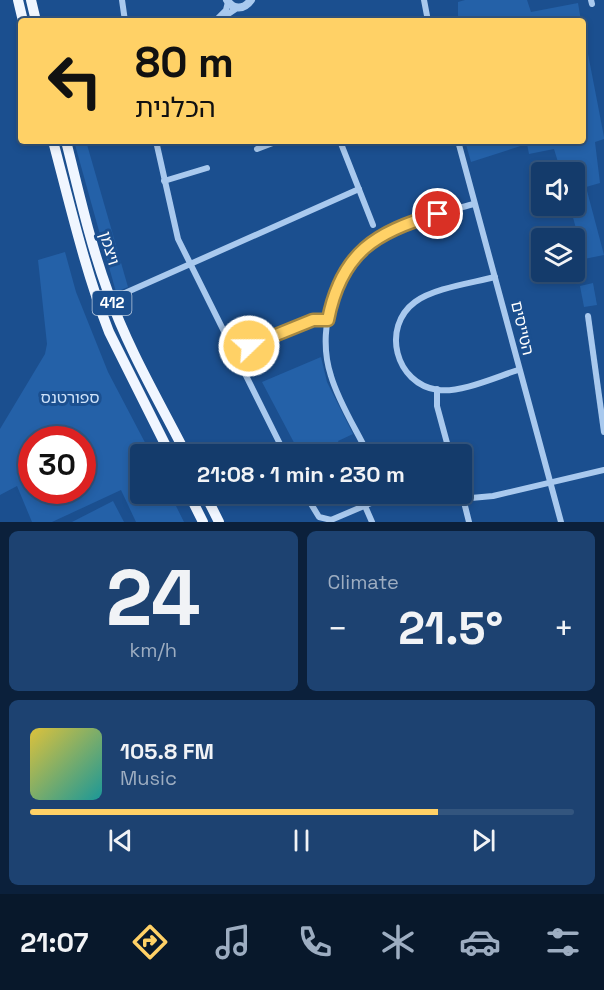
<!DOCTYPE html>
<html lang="en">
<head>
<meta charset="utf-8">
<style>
  body { margin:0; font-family:"Space Grotesk","Noto Sans Hebrew",sans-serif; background:#1d4271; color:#f1f3f6; height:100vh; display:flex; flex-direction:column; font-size:22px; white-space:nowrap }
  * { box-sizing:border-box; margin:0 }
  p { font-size:20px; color:#9dadc1 }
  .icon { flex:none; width:33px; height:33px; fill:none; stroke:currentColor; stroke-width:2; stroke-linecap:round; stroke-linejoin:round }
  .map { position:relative; height:522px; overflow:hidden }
  .details { display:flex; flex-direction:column; gap:9px; padding:9px; background:#0b203b; flex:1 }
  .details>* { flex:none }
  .hud { position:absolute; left:18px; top:18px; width:568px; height:126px; border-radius:6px; box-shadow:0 3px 9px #0003,0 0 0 2px #33557e; background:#ffd166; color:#111; overflow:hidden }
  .buttons { position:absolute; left:531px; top:162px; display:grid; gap:12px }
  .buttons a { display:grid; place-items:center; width:54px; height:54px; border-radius:6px; background:#143b6b; box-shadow:0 3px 9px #0003,0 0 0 2px #33557e; font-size:30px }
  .speed { position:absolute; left:18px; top:426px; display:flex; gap:12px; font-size:30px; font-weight:700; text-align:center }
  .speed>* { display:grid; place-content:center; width:78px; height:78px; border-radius:50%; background:#143b6b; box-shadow:0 3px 9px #0003,0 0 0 2px #33557e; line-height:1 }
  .speed .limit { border:9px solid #d22; background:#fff; color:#111 }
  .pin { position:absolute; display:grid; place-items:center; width:51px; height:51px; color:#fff; margin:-26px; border:3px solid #fff; border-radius:50%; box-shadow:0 2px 6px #0007 }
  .me { position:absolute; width:66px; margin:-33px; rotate:68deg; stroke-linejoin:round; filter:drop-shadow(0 0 4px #0008) }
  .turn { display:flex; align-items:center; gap:21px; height:126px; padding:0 18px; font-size:27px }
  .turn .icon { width:78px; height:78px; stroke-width:2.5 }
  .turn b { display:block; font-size:42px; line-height:51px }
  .big { font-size:45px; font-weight:800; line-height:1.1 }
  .details .card { flex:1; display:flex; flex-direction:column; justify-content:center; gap:9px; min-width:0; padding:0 21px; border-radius:9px; background:#1d4271 }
  .details .dial { align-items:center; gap:0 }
  .dial b { font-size:78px; line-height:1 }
  .song { display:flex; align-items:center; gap:18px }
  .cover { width:72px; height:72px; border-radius:9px; background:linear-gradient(135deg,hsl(50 70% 55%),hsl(180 70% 35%)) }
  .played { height:6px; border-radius:3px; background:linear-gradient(90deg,#ffd166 75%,#33557e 75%) }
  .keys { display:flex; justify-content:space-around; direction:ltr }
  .heat { display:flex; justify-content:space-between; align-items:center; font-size:33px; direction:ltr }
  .details .tiles { flex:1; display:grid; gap:9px; grid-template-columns:1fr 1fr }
  .card:last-child { grid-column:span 2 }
  .trip { position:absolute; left:130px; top:444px; width:342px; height:60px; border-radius:6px; background:#143b6b; box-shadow:0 3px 9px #0003,0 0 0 2px #33557e; font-weight:800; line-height:60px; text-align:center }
  .dock { display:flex; height:96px; justify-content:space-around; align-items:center; background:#08182b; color:#9dadc1 }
  .dock .icon { width:42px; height:42px }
  .dock .active { color:#ffd166 }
  .dock b { font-size:27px; color:#f1f3f6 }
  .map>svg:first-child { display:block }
  .green { fill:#2461a8; fill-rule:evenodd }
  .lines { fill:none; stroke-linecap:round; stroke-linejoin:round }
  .minor { stroke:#a9c9ee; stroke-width:6 }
  .tertiary { stroke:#a9c9ee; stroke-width:8 }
  .primary { stroke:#f0f6ff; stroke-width:10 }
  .route-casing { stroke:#a68842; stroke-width:15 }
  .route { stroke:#ffd166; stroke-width:10 }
  .labels { text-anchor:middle; stroke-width:6; stroke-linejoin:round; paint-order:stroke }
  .shield { fill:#1b4f8f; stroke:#bbcadd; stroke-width:1.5 }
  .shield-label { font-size:15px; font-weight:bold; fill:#fff }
  .street-label { font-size:16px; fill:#fff; stroke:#1b4f8f }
  .park-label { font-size:16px; fill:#cfe3fa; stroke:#1b4f8f }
</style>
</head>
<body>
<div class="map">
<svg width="604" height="522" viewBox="0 0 604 522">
  <rect width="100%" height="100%" fill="#1b4f8f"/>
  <g class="green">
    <polygon points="465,0 527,0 531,12 578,3 581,21 458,21 458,2"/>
    <polygon points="584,33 604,137 604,139 595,142 600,183 586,187 604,255 584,259 570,206 574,206 574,172 561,172 554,149 529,154 527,144 471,162 465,141 584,141"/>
    <polygon points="74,141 86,141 128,287 116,292"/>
    <path d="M 65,252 L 76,292 L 108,372 L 151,454 L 141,454 L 141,494 L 170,494 L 184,522 L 136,522 L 121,490 L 52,522 L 32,522 L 17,486 L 0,495 L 0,429 L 45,354 L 47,344 L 38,260 ZM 32,440 L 82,440 L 82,490 L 32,490 Z"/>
    <polygon points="593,283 597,305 584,307 580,286"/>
    <polygon points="321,357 327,382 353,434 338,441 344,454 300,454 262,382"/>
    <polygon points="113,501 124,522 72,522"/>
  </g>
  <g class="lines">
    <g class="minor">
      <polyline points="122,0 125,21"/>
      <polyline points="424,0 428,21"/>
      <polyline points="591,0 592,4"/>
      <polyline points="215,21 226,10 228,2"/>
      <polyline points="218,21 237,8"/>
      <polyline points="156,141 178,239 285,454"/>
      <polyline points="340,141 373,225"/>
      <polyline points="458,141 561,522"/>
      <polyline points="257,149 278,141"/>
      <polyline points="164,181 207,168"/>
      <path d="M 495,277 C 472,283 434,288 415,302 C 381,327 395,384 438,390 C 461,393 496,377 518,370"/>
      <polyline points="125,293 359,189"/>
      <polyline points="588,316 604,432"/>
      <polyline points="235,352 313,320 328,320"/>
      <polyline points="437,389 437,406 450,454"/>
      <path d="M 368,454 C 356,429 339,403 331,376 C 314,324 339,258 386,232 C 412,217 445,212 474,204"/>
      <polyline points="305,494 319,517 331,520 371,503 388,499 449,500 493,496 604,470"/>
      <polyline points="462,494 469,522"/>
      <polyline points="365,506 372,522"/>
    </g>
    <path class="tertiary" d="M 227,0 C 233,10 244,10 251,0"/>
    <g class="primary">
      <polyline points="18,0 23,21"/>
      <polyline points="31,0 36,21"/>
      <path d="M 53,141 C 70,205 85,270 109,332 L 170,454"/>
      <path d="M 66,141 C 79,192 90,243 108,292 C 128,349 159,401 186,454"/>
      <polyline points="189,494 203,522"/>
      <polyline points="205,494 219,522"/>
    </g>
  </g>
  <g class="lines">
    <defs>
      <path id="route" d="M 249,346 L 313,320 L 328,320 C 341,253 376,231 438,214"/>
    </defs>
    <use href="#route" class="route-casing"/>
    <use href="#route" class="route"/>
  </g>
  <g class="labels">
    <rect class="shield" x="92.5" y="291" width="39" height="24" rx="4.5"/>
    <g class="shield-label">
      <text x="112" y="308">412</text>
    </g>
    <g class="street-label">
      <text transform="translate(110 248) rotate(73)" y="6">ויצמן</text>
      <text transform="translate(523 328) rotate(77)" y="6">הטייסים</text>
    </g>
    <g class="park-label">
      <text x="70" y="403">ספורטנס</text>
    </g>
  </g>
</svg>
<div class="buttons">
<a><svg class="icon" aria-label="sound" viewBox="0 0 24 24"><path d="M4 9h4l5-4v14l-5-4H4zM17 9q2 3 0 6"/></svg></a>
<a><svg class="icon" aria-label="layers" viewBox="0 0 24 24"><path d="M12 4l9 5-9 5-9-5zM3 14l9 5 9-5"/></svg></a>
</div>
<div class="speed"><div class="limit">30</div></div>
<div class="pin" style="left:438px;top:214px;background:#d93025"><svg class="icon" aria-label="arrive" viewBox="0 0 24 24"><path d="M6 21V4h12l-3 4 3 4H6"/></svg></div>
<svg class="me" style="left:249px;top:346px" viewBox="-20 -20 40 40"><circle r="17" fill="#ffd166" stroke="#fff" stroke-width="3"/><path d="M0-11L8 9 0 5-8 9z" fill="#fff"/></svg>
<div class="trip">21:08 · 1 min · 230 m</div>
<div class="hud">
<div class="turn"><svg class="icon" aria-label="left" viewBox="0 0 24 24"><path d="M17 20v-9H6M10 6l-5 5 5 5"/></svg><div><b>80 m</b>הכלנית</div></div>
</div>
</div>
<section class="details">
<div class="tiles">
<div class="card dial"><b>24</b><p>km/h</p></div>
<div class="card"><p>Climate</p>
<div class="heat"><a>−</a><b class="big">21.5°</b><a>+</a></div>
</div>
<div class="card">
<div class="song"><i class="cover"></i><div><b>105.8 FM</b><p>Music</p></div></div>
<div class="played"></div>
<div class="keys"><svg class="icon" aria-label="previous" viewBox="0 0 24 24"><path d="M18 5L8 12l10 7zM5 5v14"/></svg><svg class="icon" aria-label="pause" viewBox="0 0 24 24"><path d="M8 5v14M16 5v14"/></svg><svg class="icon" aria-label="next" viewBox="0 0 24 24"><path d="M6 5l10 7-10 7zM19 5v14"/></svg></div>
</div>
</div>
</section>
<nav class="dock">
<b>21:07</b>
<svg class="icon active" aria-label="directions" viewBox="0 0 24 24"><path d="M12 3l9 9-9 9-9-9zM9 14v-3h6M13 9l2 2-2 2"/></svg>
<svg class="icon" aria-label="music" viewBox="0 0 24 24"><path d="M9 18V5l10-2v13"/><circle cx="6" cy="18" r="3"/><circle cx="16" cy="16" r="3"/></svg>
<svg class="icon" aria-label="phone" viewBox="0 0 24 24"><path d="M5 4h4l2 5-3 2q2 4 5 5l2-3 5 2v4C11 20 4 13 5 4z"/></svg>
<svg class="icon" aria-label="climate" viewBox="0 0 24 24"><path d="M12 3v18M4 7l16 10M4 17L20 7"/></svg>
<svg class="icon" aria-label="car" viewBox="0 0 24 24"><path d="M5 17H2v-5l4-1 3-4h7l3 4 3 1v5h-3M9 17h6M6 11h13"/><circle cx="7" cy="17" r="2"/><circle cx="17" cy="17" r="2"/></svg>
<svg class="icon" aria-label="filters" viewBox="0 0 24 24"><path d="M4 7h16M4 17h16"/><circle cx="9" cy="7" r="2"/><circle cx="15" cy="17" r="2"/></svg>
</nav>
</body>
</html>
